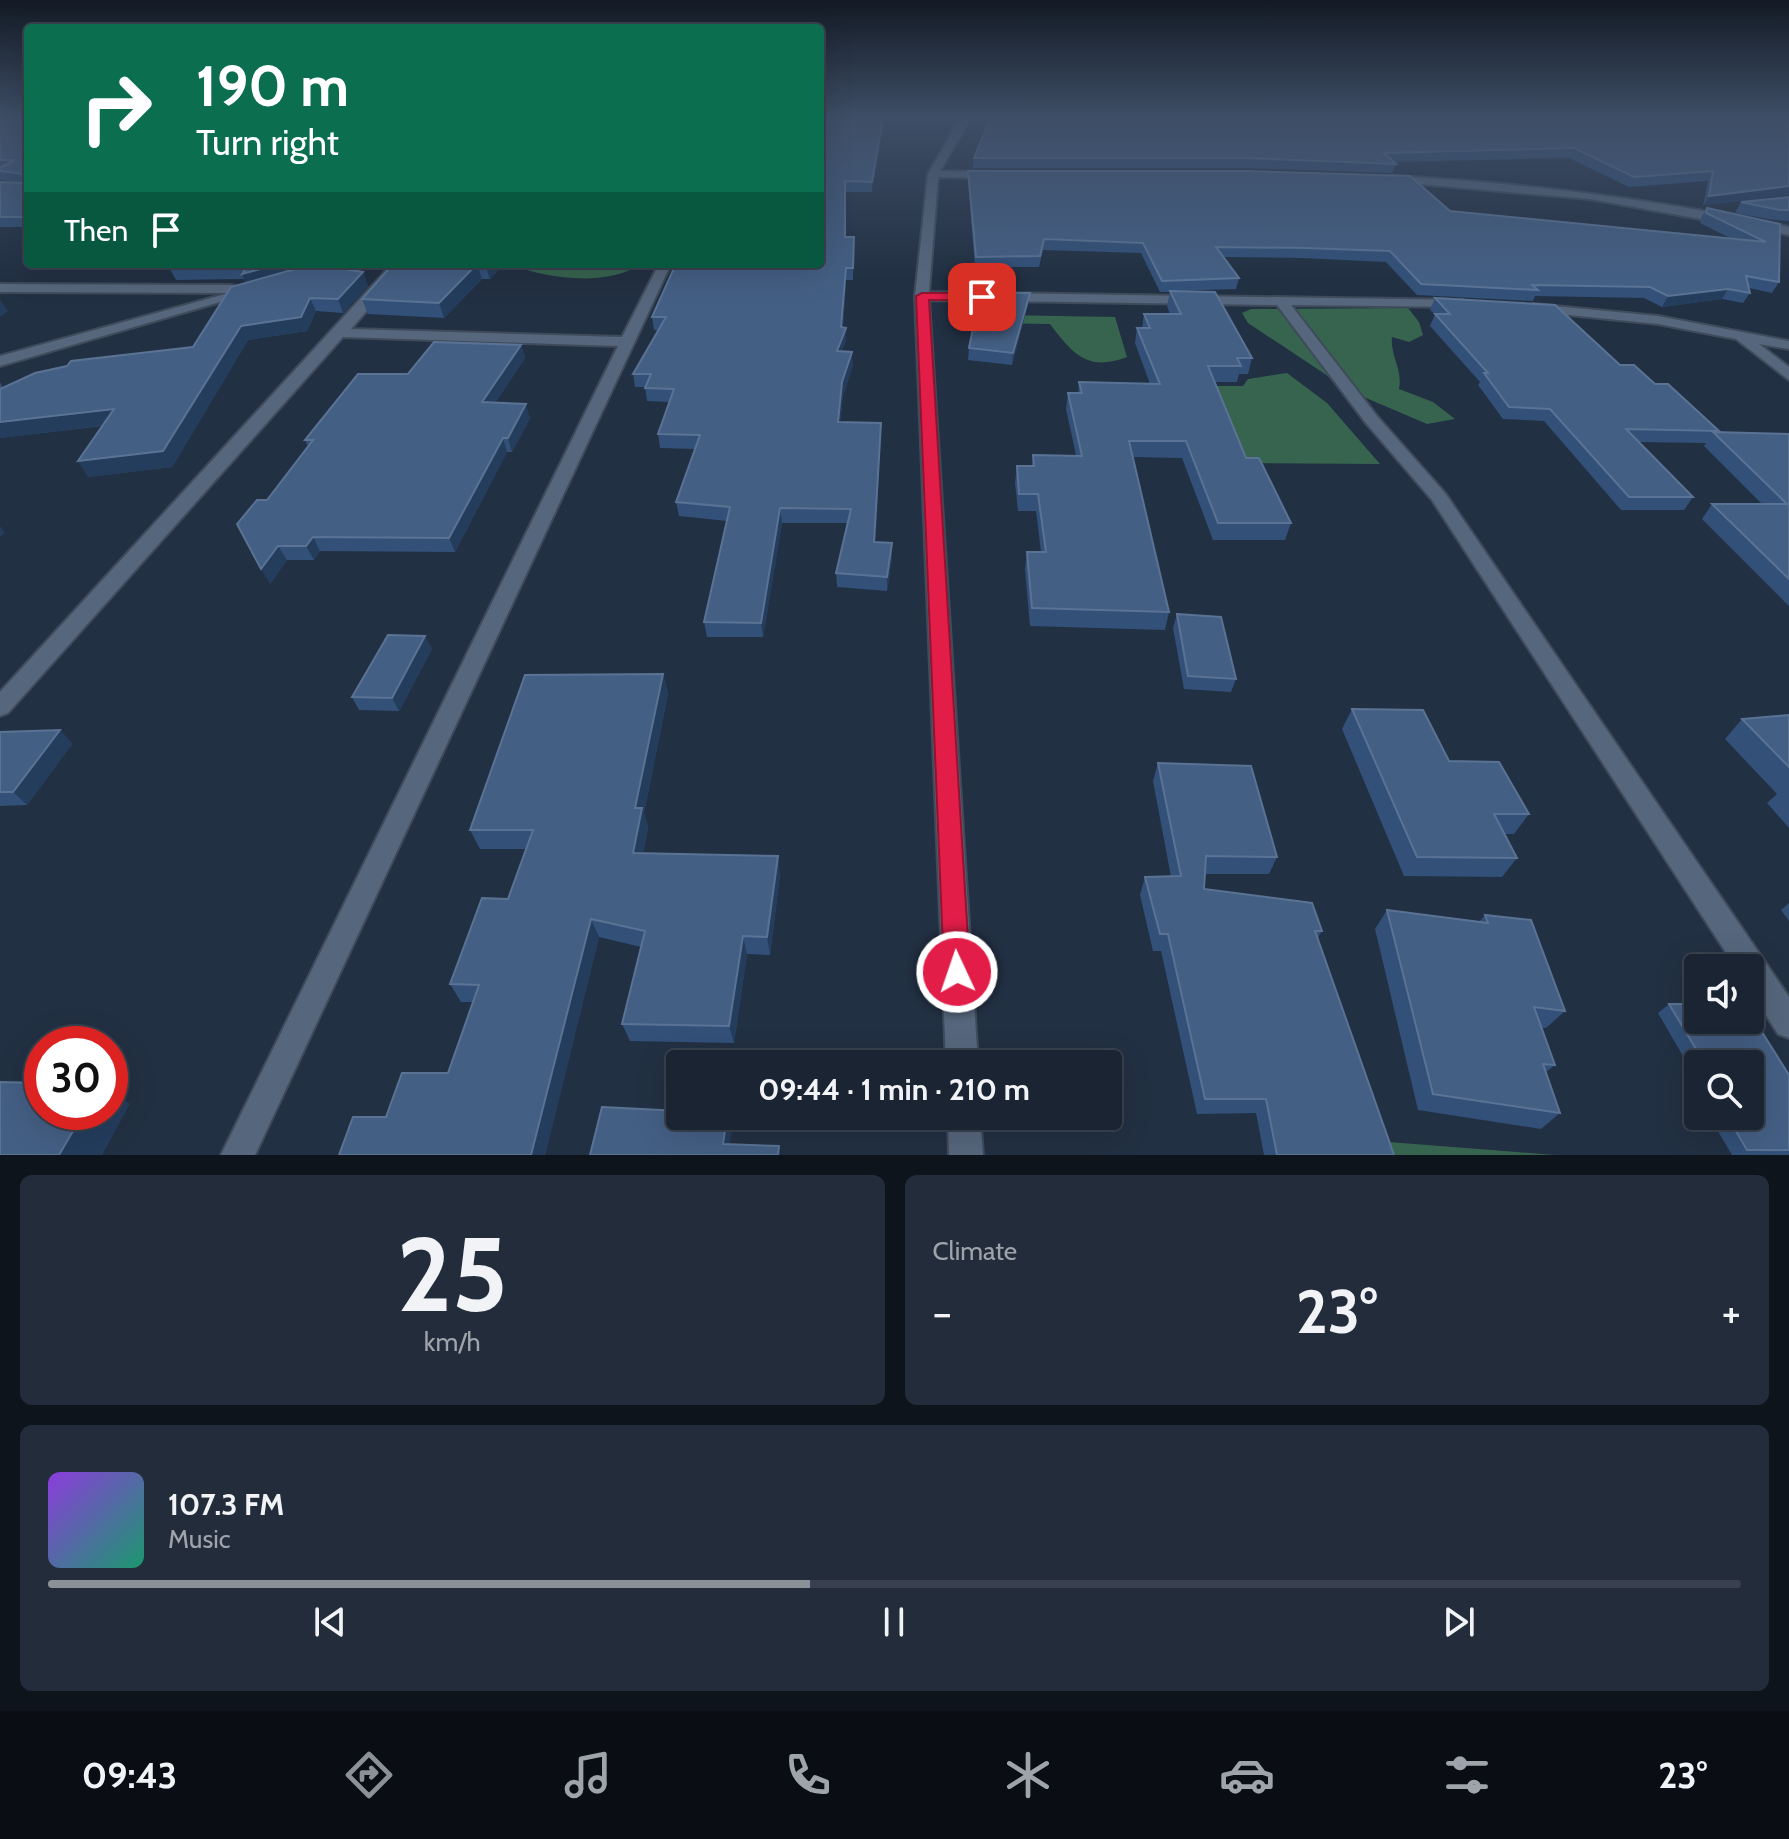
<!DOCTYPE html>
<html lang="en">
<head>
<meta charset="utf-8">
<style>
  body { margin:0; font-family:Cabin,sans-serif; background:#232c3a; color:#f1f3f6; height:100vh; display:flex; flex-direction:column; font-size:30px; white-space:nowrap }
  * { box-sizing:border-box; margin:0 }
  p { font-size:26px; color:#9fa4ac }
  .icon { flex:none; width:44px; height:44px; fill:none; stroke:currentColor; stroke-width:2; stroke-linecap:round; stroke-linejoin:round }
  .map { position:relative; height:1155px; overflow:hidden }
  .panel { display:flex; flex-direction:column; gap:20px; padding:20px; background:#0e141c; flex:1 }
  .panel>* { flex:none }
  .guide { position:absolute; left:24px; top:24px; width:800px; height:244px; border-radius:8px; box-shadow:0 8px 32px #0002,0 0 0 2px #38414d; background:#0b6e4f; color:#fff; overflow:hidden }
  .tools { position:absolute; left:1684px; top:954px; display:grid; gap:16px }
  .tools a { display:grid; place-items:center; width:80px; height:80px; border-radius:8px; background:#1a2432; box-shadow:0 8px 32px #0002,0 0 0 2px #38414d; font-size:40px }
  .speed { position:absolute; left:24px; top:1026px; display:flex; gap:16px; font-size:40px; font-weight:700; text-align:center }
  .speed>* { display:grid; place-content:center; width:104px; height:104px; border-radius:50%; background:#1a2432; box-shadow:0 8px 32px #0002,0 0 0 2px #38414d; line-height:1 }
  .speed .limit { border:12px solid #d22; background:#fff; color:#111 }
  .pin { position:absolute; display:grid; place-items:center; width:68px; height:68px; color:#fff; margin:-34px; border-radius:16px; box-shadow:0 4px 12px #0006 }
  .me { position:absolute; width:88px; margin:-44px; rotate:357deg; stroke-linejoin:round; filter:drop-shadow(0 0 6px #0008) }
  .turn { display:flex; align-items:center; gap:28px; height:168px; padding:0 40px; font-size:36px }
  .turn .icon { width:104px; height:104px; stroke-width:2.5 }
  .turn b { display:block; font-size:56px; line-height:68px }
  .then { display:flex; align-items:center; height:76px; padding:0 40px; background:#0003; gap:16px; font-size:30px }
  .big { font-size:60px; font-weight:700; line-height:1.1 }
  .panel .card { flex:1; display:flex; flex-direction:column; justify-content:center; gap:12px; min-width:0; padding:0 28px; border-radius:12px; background:#232c3a }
  .panel .dial { align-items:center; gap:0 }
  .dial b { font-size:104px; line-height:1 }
  .song { display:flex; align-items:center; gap:24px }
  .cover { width:96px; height:96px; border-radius:12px; background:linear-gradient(135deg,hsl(270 70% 55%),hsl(160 70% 35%)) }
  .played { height:8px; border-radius:4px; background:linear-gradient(90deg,#8c9099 45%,#38414d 45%) }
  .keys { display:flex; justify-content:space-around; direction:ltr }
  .heat { display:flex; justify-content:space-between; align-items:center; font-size:44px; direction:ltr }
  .panel .tiles { flex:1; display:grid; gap:20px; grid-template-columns:1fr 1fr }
  .card:last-child { grid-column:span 2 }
  .trip { position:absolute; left:666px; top:1050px; width:456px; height:80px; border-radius:8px; background:#1a2432; box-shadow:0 8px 32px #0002,0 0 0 2px #38414d; font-weight:700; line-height:80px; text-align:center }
  .tab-bar { display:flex; height:128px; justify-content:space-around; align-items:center; background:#0a0e14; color:#9fa4ac }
  .tab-bar .icon { width:56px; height:56px }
  .tab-bar .selected { color:#8c9099 }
  .tab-bar b { font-size:36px; color:#f1f3f6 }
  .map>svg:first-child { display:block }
  .green { fill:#37644f }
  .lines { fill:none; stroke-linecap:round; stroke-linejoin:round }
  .street-casing { stroke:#3f4b5b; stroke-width:4 }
  .street { fill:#56667c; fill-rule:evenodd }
  .wall { fill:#325078 }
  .shaded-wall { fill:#243d5d }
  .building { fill:#445f84; stroke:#5a7394; stroke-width:2 }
  .route { fill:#e11d48; stroke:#92132f; stroke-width:2 }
</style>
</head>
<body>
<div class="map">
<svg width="1789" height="1155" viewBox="0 0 1789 1155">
  <rect width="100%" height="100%" fill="#223043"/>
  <g class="green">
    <path d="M 511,264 L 640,264 C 610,287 544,279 511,264 Z"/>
    <path d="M 1408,308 L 1419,322 L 1423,335 L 1409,342 L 1392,337 C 1390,356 1403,369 1399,389 L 1433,402 L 1455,419 L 1427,424 L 1352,392 L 1248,323 L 1242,313 L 1251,309 Z"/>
    <path d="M 998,315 L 1115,317 L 1127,357 C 1087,372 1073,354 1050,324 L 987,323 Z"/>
    <polygon points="1287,373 1327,403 1380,464 1243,463 1141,386 1243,386 1248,379"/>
    <polygon points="1389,1142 1555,1155 1393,1155"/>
  </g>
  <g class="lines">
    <defs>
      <g id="street">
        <polygon points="961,117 971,117 940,171 993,172 998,175 993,178 938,177 929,292 1463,300 1465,303 1458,307 1291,305 1377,416 1445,493 1789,997 1789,1038 1778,1034 1750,990 1750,968 1736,968 1432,500 1365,422 1277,305 929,300 978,1064 946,1064 915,296 928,174"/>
        <path d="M 1389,176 C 1524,182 1657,200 1789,227 L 1789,235 L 1590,199 L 1385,181 L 1384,179 Z"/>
        <polygon points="333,264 353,264 313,278 306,274"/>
        <polygon points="392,264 404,264 404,268 351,329 622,337 659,264 671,264 255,1155 221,1155 618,346 343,337 8,713 0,716 0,692"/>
        <polygon points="0,284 231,285 236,286 236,291 251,287 258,291 0,366 0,356 229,293 0,292"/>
        <polygon points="1534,304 1658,316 1789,341 1789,349 1759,344 1789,367 1789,380 1736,339 1658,324 1529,311 1529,305"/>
        <polygon points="948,1116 980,1116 983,1155 949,1155"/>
      </g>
    </defs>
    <use href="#street" class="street-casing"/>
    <use href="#street" class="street"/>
  </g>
  <g class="wall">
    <polygon points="0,117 28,117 28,227 0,227 0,182 22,183 0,180"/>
    <polygon points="820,117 885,117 872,192 845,192 846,237 854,237 853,280 846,280 843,328 846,328 846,340 842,351 853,365 843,395 840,422 881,423 875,542 892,558 887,591 837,587 836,573 848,523 782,523 763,637 707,637 704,622 727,521 679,516 676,502 695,449 660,448 658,434 669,402 647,401 645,387 635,387 633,374 659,330 654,330 652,317 686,268"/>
    <polygon points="1306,117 1789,117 1703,206 1708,181 1629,187 1569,158 1394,162 1396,164 1392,173 1244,168 973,168 974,158"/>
    <polygon points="968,171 1450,211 1732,239 1700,223 1701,218 1707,208 1780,224 1779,282 1772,293 1749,288 1750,293 1743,303 1722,299 1662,307 1644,298 1535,296 1533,301 1417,295 1386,262 1302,258 1224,257 1239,278 1236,289 1171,291 1252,358 1248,374 1239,374 1237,382 1214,382 1246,458 1291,523 1285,540 1213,540 1182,458 1133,457 1169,612 1165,630 1030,626 1025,569 1027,552 1041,552 1036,511 1018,511 1015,483 1017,466 1032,466 1033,455 1076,455 1066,409 1068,393 1078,393 1079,382 1150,384 1135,343 1137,328 1142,328 1144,314 1170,314 1167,306 1170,292 1160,292 1141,253 1043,250 1039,267 975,267 968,180"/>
    <polygon points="1789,197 1789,221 1774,220 1735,213 1741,202"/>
    <polygon points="94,264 322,264 320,265 363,272 368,286 343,313 316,311 307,331 248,340 172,467 88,477 102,426 0,438 0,382 3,388 193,347 246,283 244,279 176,280 170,269 97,268"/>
    <polygon points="393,264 504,264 490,279 482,279 444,318 368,314 362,299"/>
    <polygon points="1030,293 1028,304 1012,365 968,360 969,348"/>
    <polygon points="1435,298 1620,365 1655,384 1719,431 1718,432 1789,434 1789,606 1702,519 1712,504 1762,504 1704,446 1706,443 1638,442 1693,497 1684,510 1621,510 1544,421 1503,419 1478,385 1480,382 1430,326 1435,314 1430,310"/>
    <polygon points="521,345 525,358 495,403 530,418 512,452 507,452 455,552 320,551 314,560 287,560 270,584 267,500 308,447 305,440 408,374"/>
    <polygon points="1177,614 1236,679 1231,692 1184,689 1173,628"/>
    <polygon points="432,649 399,711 359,710 352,697"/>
    <polygon points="663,674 668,694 644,813 648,827 643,853 780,875 770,955 747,954 734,1043 630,1041 622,1024 641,947 599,937 545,1155 386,1117 448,1073 473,1002 461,1002 450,984 508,899 526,849 480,849 470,830"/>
    <polygon points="1352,709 1449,761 1529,814 1514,834 1504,834 1517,858 1502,877 1404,876 1342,729"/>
    <polygon points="1789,715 1789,828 1767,803 1777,794 1725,739 1742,719"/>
    <polygon points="60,730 72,744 27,805 0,806 0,732"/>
    <polygon points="1158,763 1277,857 1269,874 1205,874 1204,889 1322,931 1317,939 1394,1155 1264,1155 1256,1113 1197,1114 1161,951 1153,951 1140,895 1145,877 1171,877 1153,781"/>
    <polygon points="1789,903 1789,921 1781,910"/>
    <polygon points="1387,910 1479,922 1485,915 1565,1011 1546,1028 1541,1028 1555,1065 1546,1072 1560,1113 1541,1129 1418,1110 1375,929"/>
    <polygon points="1669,1004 1789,1075 1789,1155 1732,1155 1709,1116 1750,1116 1750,1064 1698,1064 1698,1082 1658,1013"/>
    <polygon points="1024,1116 1057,1116 1057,1120 1056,1125 1024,1123"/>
  </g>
  <g class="shaded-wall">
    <polygon points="883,117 885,117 872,192 872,182"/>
    <polygon points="1789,186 1789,195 1703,206 1709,196"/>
    <polygon points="279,264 322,264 247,285 242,274"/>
    <polygon points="477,264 482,279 444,318 439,303"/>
    <polygon points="485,264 504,264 490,279"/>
    <polygon points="846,268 846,280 842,339 846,328 846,340 838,364 837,351 841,327"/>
    <polygon points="363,272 368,286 343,313 338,299"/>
    <polygon points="1728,289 1722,299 1662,307 1668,296"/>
    <polygon points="1030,293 1028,304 1012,365 1013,353"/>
    <polygon points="310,298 316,311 307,331 248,340 172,467 88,477 78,461 241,326"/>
    <polygon points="0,300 8,311 0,317"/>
    <polygon points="521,345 525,358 487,416 482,402"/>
    <polygon points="852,352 853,365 843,395 839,435 838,422 842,382"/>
    <polygon points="526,404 530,418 512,452 508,438"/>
    <polygon points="114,409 123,423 0,438 0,422"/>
    <polygon points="881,423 881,436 875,556 874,542"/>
    <polygon points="503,438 507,452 455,552 449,538"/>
    <polygon points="780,508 782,523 763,637 761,623"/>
    <polygon points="0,526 5,533 0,537"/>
    <polygon points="313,537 320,551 314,560 306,546"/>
    <polygon points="892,543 892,558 887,591 887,577"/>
    <polygon points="278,546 287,560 270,584 261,569"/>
    <polygon points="425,636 432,649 399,711 392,698"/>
    <polygon points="663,674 668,694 644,813 648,827 639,872 633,853 635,808"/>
    <polygon points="60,730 72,744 27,805 13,792"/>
    <polygon points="778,856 780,875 770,955 767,937"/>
    <polygon points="591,919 599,937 545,1155 531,1155"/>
    <polygon points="743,936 747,954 734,1043 729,1026"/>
    <polygon points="110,1090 130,1104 102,1155 59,1155 84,1112 110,1112"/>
    <polygon points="727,1116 728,1116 732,1129 728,1155 723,1144"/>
  </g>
  <g class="building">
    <polygon points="0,117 28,117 28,217 0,217 0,182 22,183 25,174 0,171 0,168 15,160 0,160"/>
    <polygon points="820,117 883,117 872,182 845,181 845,237 854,237 853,268 846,268 841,327 846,328 837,351 852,352 842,382 838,422 881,423 874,542 892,543 887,577 836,573 851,509 780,508 761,623 704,622 730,507 676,502 700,435 658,434 674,389 645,388 651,374 633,374 666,317 652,317 674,268 686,268 687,264 820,264"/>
    <polygon points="991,117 1789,117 1789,186 1709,196 1713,171 1634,177 1574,148 1384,153 1396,164 1246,158 974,158"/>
    <polygon points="968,171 1246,171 1410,176 1450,211 1766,242 1706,213 1707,208 1780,224 1779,282 1746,276 1750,293 1728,289 1668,296 1650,287 1532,285 1538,290 1421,284 1390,251 1305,248 1216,247 1239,278 1162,281 1143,243 1044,239 1040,256 976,257"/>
    <polygon points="1789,197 1789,210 1780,210 1741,202"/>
    <polygon points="176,264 279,264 242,274 246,268 170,269"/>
    <polygon points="313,264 363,272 338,299 310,298 301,317 241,326 163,451 78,461 114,409 0,422 0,389 35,373 67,366 71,361 193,347 231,287"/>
    <polygon points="393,264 486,264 477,264 439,303 362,299"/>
    <polygon points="1170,291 1215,292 1252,358 1237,358 1241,366 1208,366 1246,458 1259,458 1291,523 1218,523 1186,441 1129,441 1169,612 1032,608 1027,552 1046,552 1038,494 1019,494 1017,466 1034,466 1033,455 1082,456 1068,393 1082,393 1079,382 1160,384 1137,328 1150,328 1144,314 1181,314"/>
    <polygon points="1013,293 1030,293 1013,353 969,348 977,308"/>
    <polygon points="1435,298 1555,305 1620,365 1634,365 1655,384 1668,384 1719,431 1626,429 1693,497 1629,497 1550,409 1509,407 1484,373 1488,373 1435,314 1450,314"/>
    <polygon points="434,342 521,345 482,402 526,404 508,438 503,438 449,538 313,537 306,546 278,546 261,569 237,524 257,500 267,500 313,440 305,440 358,374 408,374"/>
    <polygon points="1713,432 1789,434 1789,579 1712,504 1787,504"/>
    <polygon points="1177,614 1221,617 1236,679 1188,676"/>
    <polygon points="388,635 425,636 392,698 352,697"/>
    <polygon points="663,674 635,808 642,808 633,853 778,856 767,937 743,936 729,1026 622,1024 645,931 591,919 531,1155 339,1155 353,1117 386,1117 402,1073 448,1073 479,985 450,984 482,898 508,899 533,830 470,830 525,675"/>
    <polygon points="1352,709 1423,710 1449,761 1499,762 1529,814 1494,814 1517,858 1417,857"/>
    <polygon points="1789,715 1789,767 1742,719"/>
    <polygon points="60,730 13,792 0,792 0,732"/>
    <polygon points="1158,763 1251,766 1277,857 1206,856 1204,889 1312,903 1322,931 1315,931 1394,1155 1277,1155 1266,1099 1205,1099 1168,934 1160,934 1145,877 1181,876"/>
    <polygon points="1387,910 1488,923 1485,915 1531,920 1565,1011 1534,1007 1555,1065 1543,1064 1560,1113 1433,1094"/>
    <polygon points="1669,1004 1698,1004 1698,1020 1750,1020 1750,1013 1789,1075 1789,1150 1747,1150 1727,1116 1750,1116 1750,1064 1705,1064"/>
    <polygon points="0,1082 42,1083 42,1112 84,1112 59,1155 0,1155"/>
    <polygon points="602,1107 680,1111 680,1116 727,1116 723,1144 779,1146 778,1155 590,1155"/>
    <polygon points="1025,1116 1057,1116 1057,1120 1025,1118"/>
  </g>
  <linearGradient id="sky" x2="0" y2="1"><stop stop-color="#131a25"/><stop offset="0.42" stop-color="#3e4e66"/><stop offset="1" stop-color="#3e4e66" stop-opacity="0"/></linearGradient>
  <rect width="1789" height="278" fill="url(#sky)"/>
  <polygon class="route" points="982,293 988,297 986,300 929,300 970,972 966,981 957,985 947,981 944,972 916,296 922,293"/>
</svg>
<div class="tools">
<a><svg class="icon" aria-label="sound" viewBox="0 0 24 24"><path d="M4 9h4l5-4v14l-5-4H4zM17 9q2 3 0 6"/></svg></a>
<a><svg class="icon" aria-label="search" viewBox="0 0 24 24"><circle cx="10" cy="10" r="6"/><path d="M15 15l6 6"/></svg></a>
</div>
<div class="speed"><div class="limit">30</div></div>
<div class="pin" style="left:982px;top:297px;background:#d93025"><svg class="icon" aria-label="arrive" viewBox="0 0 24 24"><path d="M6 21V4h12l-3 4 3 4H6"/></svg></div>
<svg class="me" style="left:957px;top:972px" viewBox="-20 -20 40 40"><circle r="17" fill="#e11d48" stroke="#fff" stroke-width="3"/><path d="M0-11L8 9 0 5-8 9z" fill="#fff"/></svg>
<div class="trip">09:44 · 1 min · 210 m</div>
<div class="guide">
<div class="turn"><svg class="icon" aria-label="right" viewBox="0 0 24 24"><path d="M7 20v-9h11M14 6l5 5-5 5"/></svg><div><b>190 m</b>Turn right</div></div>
<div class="then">Then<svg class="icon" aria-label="arrive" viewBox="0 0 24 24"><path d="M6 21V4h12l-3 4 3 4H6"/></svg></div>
</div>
</div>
<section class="panel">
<div class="tiles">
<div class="card dial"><b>25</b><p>km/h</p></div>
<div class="card"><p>Climate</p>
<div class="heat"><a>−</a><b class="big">23°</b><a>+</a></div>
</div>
<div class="card">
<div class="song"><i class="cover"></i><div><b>107.3 FM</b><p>Music</p></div></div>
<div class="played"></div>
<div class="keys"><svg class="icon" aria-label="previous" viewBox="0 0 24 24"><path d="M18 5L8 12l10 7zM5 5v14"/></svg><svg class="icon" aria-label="pause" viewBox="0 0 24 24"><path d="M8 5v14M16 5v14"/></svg><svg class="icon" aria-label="next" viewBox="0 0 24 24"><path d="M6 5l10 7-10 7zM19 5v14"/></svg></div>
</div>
</div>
</section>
<nav class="tab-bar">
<b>09:43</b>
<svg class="icon selected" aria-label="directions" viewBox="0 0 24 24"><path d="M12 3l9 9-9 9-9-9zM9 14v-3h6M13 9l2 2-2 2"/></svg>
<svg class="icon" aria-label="music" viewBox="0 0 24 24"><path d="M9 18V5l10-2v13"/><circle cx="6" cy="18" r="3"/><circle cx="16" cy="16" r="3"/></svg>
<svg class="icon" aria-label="phone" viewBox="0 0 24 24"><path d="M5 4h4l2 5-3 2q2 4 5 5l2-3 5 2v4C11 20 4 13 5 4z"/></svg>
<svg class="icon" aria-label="climate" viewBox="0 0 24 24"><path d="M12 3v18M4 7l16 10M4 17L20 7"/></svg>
<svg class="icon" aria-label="car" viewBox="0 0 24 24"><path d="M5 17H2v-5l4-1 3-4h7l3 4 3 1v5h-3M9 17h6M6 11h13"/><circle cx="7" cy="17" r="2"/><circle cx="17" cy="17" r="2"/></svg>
<svg class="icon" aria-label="filters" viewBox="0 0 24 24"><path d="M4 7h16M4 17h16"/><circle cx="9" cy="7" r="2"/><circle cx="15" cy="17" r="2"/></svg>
<b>23°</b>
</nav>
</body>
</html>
